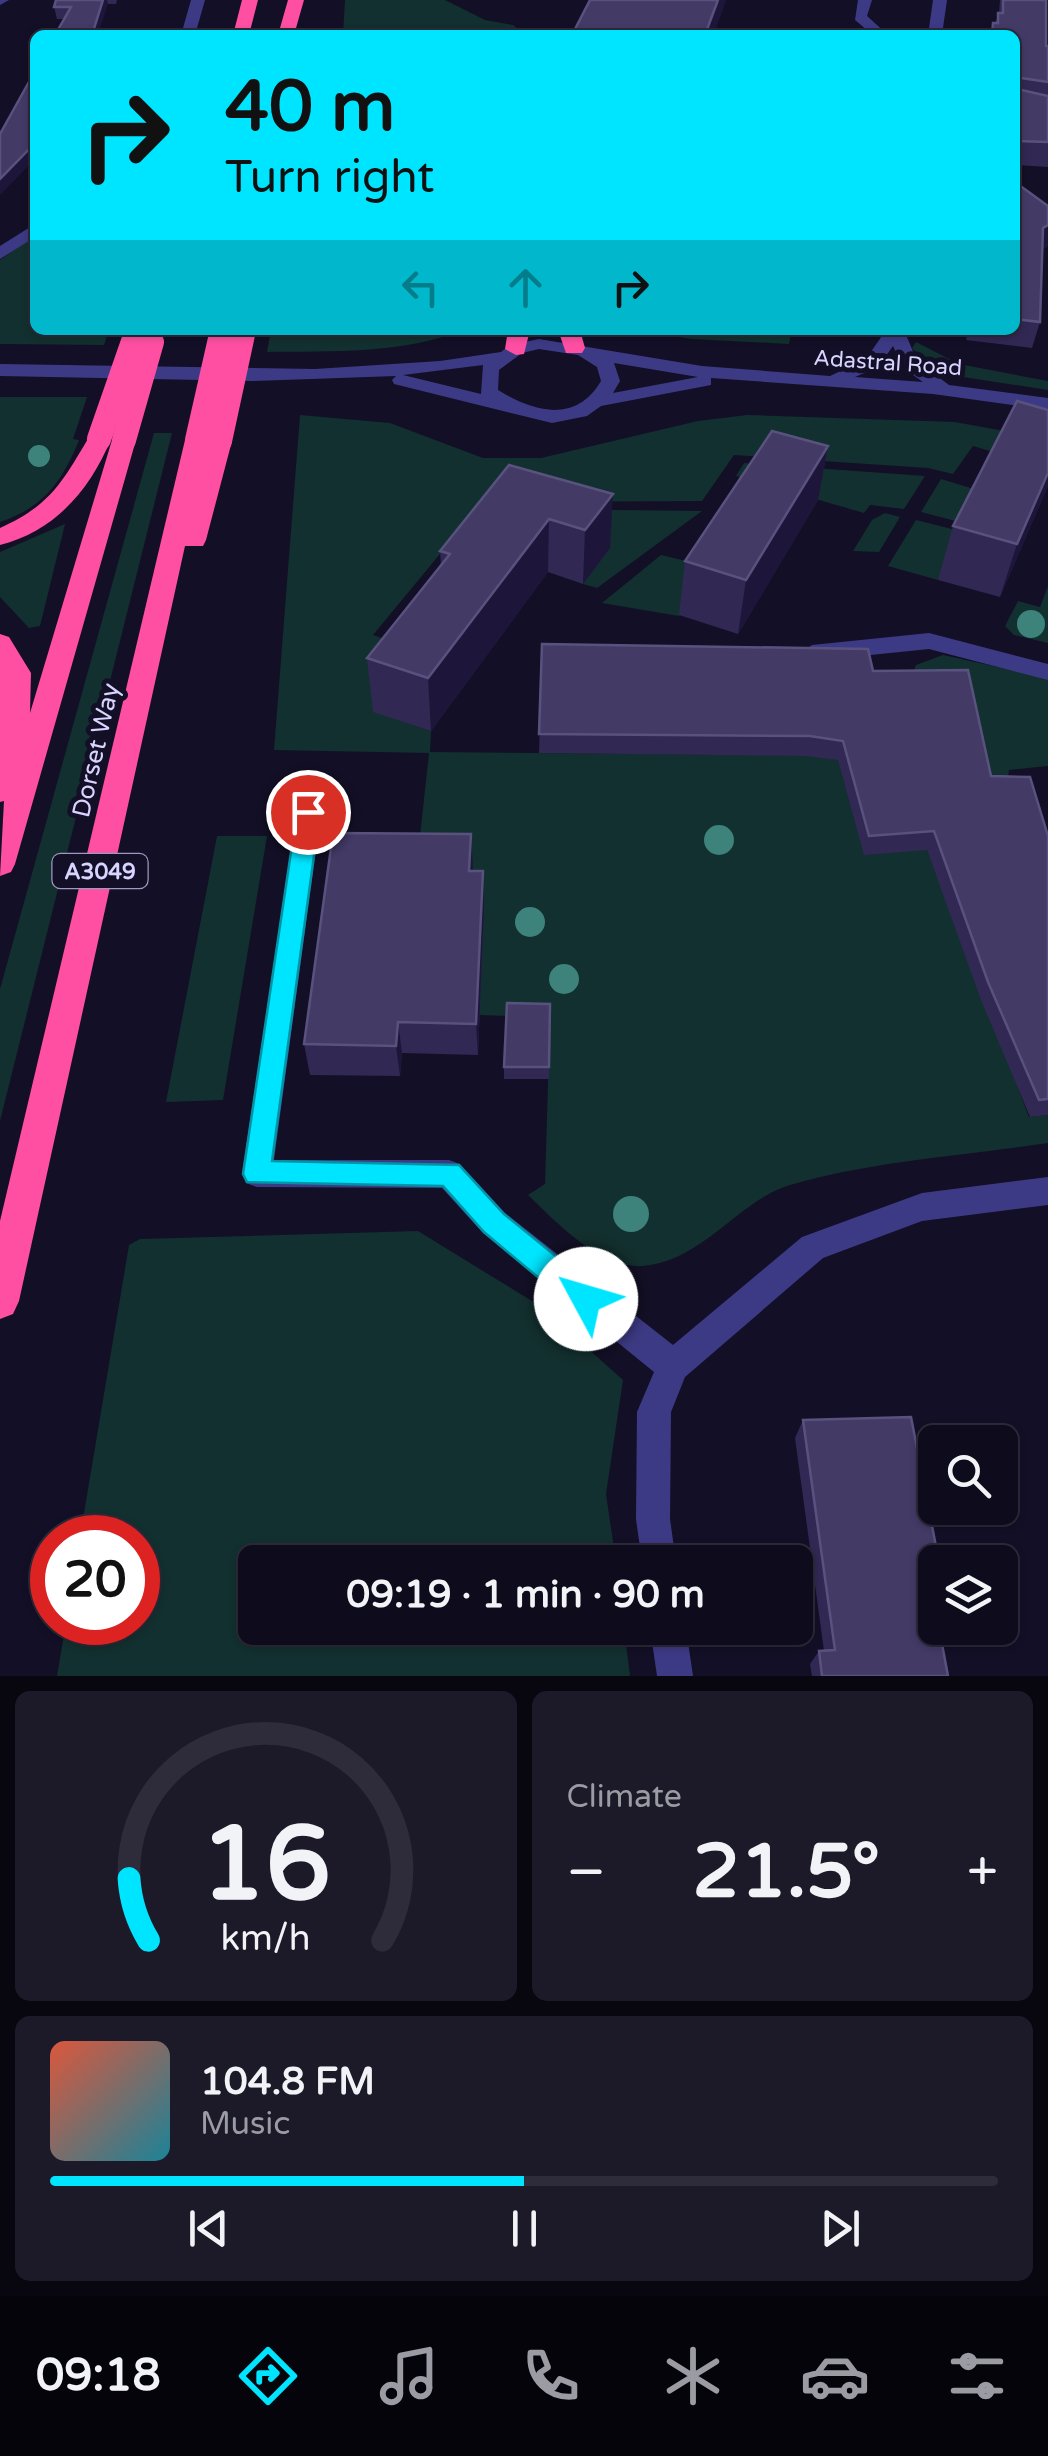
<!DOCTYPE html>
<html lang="en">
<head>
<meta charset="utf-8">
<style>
  body { margin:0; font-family:"Varela Round",sans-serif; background:#1c1929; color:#f1f3f6; height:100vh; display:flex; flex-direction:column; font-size:38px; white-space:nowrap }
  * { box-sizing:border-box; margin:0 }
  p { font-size:32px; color:#9b9ba3 }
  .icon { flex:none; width:55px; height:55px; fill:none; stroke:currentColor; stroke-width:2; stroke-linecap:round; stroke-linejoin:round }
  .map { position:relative; height:1676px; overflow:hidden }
  .drawer { display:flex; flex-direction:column; gap:15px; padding:15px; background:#08060f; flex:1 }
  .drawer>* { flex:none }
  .top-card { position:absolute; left:30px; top:30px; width:990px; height:305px; border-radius:15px; box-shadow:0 2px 8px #0004,0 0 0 2px #2e2b3b; background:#00e5ff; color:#111; overflow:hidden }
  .buttons { position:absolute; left:918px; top:1425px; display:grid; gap:20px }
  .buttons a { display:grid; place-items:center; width:100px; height:100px; border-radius:15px; background:#0e0b1c; box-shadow:0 2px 8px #0004,0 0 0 2px #2e2b3b; font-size:50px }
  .speed { position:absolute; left:30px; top:1515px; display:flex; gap:20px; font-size:50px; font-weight:700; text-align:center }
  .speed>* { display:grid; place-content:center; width:130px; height:130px; border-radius:50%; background:#0e0b1c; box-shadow:0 2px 8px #0004,0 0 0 2px #2e2b3b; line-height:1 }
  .speed .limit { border:15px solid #d22; background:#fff; color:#111 }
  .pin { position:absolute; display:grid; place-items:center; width:85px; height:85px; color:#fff; margin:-42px; border:5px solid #fff; border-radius:50%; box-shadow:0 2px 10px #0007 }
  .me { position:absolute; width:110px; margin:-55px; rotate:309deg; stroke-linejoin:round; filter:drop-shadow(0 0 8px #0008) }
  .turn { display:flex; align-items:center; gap:35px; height:210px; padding:0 30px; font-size:45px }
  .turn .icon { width:130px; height:130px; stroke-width:2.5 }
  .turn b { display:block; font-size:70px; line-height:85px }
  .lanes { display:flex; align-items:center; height:95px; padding:0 30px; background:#0003; justify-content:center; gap:50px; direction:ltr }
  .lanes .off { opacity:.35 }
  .big { font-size:75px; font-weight:800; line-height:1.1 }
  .drawer .tile { flex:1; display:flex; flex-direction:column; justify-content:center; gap:15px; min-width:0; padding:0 35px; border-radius:15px; background:#1c1929 }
  .drawer .dial { align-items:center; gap:0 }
  .dial svg { height:260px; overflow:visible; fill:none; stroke:#2e2b3b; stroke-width:7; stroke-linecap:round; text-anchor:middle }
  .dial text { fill:#f1f3f6; stroke:none }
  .song { display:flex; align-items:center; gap:30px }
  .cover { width:120px; height:120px; border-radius:15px; background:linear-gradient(135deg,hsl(10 70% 55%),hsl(190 70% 35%)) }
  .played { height:10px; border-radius:5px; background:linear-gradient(90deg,#00e5ff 50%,#2e2b3b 50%) }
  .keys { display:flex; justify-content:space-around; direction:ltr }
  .heat { display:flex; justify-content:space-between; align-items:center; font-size:55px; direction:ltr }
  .drawer .tiles { flex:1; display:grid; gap:15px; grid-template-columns:1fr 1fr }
  .tile:last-child { grid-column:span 2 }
  .trip { position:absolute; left:238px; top:1545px; width:575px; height:100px; border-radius:15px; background:#0e0b1c; box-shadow:0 2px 8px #0004,0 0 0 2px #2e2b3b; font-weight:800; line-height:100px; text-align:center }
  .dock { display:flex; height:160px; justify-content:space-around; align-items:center; background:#06040b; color:#9b9ba3 }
  .dock .icon { width:70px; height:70px }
  .dock .active { color:#00e5ff }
  .dock b { font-size:45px; color:#f1f3f6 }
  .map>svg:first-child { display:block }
  .green { fill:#12302f }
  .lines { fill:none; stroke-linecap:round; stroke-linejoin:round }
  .minor { fill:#3d3a85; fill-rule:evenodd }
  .highway { fill:#ff4fa3; fill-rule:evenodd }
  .highway-bridge { stroke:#ff4fa3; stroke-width:24 }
  .tree { fill:#3d827b }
  .wall { fill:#312854 }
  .shaded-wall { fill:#1d163a }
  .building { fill:#433a66; stroke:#5a527e; stroke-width:2.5 }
  .route { fill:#00e5ff; stroke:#0095a6; stroke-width:2.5 }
  .labels { text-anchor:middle; stroke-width:10; stroke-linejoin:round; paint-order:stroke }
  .far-street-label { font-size:22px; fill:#d9d4ff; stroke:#130f26 }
  .shield { fill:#130f26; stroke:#9e99be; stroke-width:2.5 }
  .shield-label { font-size:22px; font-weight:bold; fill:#d9d4ff }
  .street-label { font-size:25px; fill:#d9d4ff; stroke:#130f26 }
</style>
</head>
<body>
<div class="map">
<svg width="1048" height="1676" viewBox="0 0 1048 1676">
  <rect width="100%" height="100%" fill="#130f26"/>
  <g class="green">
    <polygon points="345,0 445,0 485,20 513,25 523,34 343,35"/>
    <polygon points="35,235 35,330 109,330 104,345 0,344 0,260"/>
    <path d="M 271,330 L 464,330 C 402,354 333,351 267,352 Z"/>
    <polygon points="634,330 792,330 789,344 692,339"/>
    <polygon points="916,342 959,364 1048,381 1048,390 957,376 926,362 912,348"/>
    <path d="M 0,397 L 87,397 L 73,439 L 79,440 C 62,482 44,507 0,522 Z"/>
    <path d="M 300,415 L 390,423 L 483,458 L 541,458 L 698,421 L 747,415 L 955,422 L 1048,439 L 1048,468 L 973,446 L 953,474 L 928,468 L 734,455 L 702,501 L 483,502 L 373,635 L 419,651 L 374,711 L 431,731 L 430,752 L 975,757 L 913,674 L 916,665 L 943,655 L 1048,678 L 1048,766 L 1009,770 L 1008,777 L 927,850 L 1029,1117 L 1048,1115 L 1048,1143 C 963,1156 872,1161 790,1185 C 739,1200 703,1261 643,1266 C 600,1269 556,1222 528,1195 L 545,1184 L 550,1017 L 478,1015 L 484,904 L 415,882 L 429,753 L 274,750 Z"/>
    <polygon points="154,433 172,433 0,1121 0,989"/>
    <polygon points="744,463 925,476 904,509 870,505 864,513 736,476"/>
    <polygon points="941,479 984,492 967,524 921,512"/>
    <polygon points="533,509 702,511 597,588 583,584 609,549"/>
    <polygon points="885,513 900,517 879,552 853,551 872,520"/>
    <polygon points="916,520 964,532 938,580 888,566"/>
    <polygon points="65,524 40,626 29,628 0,597 0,552"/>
    <polygon points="661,555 711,567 679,616 602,603"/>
    <polygon points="1048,586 1048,643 1014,635 1005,626 1018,601 1040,607"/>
    <polygon points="217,836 267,836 223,1100 166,1102"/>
    <polygon points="418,1231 540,1306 623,1380 606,1494 616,1562 255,1562 255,1628 624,1628 630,1676 57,1676 66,1623 138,1622 138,1538 80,1537 129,1245 140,1239"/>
  </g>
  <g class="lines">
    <g class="minor">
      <polygon points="0,0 9,0 0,5"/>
      <polygon points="191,0 205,0 195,35 181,35"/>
      <polygon points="858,0 872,0 867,16 888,35 873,35 855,20"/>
      <polygon points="933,0 947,0 942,35 928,35"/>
      <polygon points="35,224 35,237 0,259 0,246"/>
      <path d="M 886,330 L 904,330 L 917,361 L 949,385 L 1048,398 L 1048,410 L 933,394 L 711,378 L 711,385 L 601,406 L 587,416 L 552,423 L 394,384 L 392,380 L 396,376 L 252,381 L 0,376 L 0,364 L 315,369 L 440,361 L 501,352 L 510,345 L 539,339 L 702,366 L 830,376 L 866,359 ZM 893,346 L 903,368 L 923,382 L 855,377 L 878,367 ZM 539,349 L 578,355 L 597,367 L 601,381 C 576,424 533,412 498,390 L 499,370 L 522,353 ZM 614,363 L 698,377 L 613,393 L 620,381 ZM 483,365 L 481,394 L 403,375 Z"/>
      <polygon points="929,633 1048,664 1048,680 929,649 812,661 801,653 812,645"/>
      <polygon points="309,803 321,812 274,1160 449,1160 460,1164 505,1213 673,1345 802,1237 922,1193 1048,1177 1048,1205 922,1221 823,1258 685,1377 671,1412 670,1519 676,1562 642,1562 636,1519 637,1412 654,1372 483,1233 442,1188 257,1187 246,1183 242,1173 297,812"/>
      <polygon points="650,1628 686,1628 693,1676 657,1676"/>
    </g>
    <g class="highway">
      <polygon points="242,0 258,0 249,35 233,35"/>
      <polygon points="288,0 304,0 294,35 278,35"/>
      <polygon points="508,330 530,330 524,354 516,355 505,349"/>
      <polygon points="558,330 580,330 585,348 582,353 566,353"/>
      <path d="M 99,432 L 111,439 C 90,490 55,531 0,545 L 0,528 C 53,504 63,480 91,434 Z"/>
      <polygon points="124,433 136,440 15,864 11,872 0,876 4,801 0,802 0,634 9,637 31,673 30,713 112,440"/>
      <polygon points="197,433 208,441 220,434 232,441 206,540 203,546 185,546 19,1301 13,1314 0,1319 0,1221 185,440"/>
    </g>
    <g class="highway-bridge">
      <polyline points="99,439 137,330"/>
      <polyline points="124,440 152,342"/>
      <polyline points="197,440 222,330"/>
      <polyline points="220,441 244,330"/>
    </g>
  </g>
  <g class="tree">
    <circle cx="39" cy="456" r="11"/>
    <circle cx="1031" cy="624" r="14"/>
    <circle cx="719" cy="840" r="15"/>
    <circle cx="530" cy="922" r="15"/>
    <circle cx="564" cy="979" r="15"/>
    <circle cx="631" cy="1214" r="18"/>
  </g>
  <g class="wall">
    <polygon points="56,0 117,0 116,4 108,4 64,19 57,19 54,7"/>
    <polygon points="1000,0 1046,0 1046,46 1048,46 1048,167 1015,165 1015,35 990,35 993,23 995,23 999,13"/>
    <polygon points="1015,182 1048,246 1043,249 1040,322 1032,348 966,340 968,330 1015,330"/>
    <polygon points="1048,410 1048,486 1000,597 938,580 953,526"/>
    <polygon points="828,446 818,500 738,634 679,615 685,561"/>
    <polygon points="509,465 610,548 583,584 548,572 431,731 373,712 367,658 441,565 440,551"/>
    <polygon points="542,644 873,671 991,776 1048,836 1048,1115 1030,1117 981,1000 927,850 864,855 838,760 805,756 539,753"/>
    <polygon points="472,871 484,904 478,1055 402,1053 400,1076 310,1075 304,1044"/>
    <polygon points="550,1004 549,1079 504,1079 504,1067"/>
    <polygon points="803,1420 935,1562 935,1578 930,1583 948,1676 812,1676 810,1664 819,1651 824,1651 795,1438"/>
  </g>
  <g class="shaded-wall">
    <polygon points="103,0 107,0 108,4 98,35 92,35"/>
    <polygon points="718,0 726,0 714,35 705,35"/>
    <polygon points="35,143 35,159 0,195 0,179"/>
    <polygon points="1048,225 1048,246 1036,253 1043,228"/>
    <polygon points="828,446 818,500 738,634 746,580"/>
    <polygon points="1048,473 1048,486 1000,597 1017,544"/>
    <polygon points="613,494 610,548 583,584 585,530"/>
    <polygon points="549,519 548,572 431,731 428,678"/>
    <polygon points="471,834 473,867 470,903 469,871"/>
    <polygon points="483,871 484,904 478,1055 476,1024"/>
    <polygon points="398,1022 402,1053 400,1076 396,1046"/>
  </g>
  <g class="building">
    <polygon points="56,0 103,0 92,35 55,35 71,7 54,7"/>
    <polygon points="590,0 718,0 705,35 572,35"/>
    <polygon points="1003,0 1046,0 1046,46 1048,46 1048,82 1021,78 1017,89 1048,96 1048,142 1015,141 1015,35 992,35 993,23 998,23 998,13 1003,13"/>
    <polygon points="35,71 35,143 0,179 0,134"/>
    <polygon points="1015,182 1048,206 1048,225 1043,228 1040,322 1015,319"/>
    <polygon points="1017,401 1048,410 1048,473 1017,544 953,526"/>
    <polygon points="772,431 828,446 746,580 685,561"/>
    <polygon points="509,465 613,494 585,530 549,519 428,678 367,658 450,554 440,551"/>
    <polygon points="542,644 868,649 873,671 968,670 991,776 1030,777 1048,836 1048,1099 1039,1100 988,982 934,831 869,836 843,741 810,736 539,734"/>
    <polygon points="333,833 471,834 469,871 483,871 476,1024 398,1022 396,1046 304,1044"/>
    <polygon points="507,1003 550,1004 549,1067 504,1067"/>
    <polygon points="911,1417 939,1562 935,1562 935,1571 928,1571 935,1608 935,1628 939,1628 948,1676 822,1676 819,1651 835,1650 803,1420"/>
  </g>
  <polygon class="route" points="308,804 320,812 272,1161 459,1165 504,1214 596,1289 600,1299 596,1309 586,1313 576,1309 484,1232 443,1186 247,1182 243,1174 297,812"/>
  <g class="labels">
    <g class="far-street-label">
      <text transform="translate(888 362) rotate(4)" y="8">Adastral Road</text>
    </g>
    <rect class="shield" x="52.5" y="854" width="95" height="34" rx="8"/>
    <g class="shield-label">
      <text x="100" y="879">A3049</text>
    </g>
    <g class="street-label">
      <text transform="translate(95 750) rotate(-77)" y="9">Dorset Way</text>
    </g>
  </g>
</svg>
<div class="buttons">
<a><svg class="icon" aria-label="search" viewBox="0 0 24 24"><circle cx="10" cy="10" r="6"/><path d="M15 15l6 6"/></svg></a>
<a><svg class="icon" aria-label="layers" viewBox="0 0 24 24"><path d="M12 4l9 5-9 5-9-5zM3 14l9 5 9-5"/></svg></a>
</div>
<div class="speed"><div class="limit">20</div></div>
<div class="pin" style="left:308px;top:812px;background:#d93025"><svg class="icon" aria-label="arrive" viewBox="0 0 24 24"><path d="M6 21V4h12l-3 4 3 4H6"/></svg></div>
<svg class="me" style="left:586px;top:1299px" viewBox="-20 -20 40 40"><circle r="19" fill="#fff"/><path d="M0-13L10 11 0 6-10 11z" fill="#00e5ff"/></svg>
<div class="trip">09:19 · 1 min · 90 m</div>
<div class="top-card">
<div class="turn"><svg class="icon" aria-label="right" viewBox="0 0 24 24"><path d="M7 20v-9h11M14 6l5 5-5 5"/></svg><div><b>40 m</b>Turn right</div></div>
<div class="lanes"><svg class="icon off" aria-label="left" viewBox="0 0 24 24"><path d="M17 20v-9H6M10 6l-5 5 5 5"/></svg><svg class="icon off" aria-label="ahead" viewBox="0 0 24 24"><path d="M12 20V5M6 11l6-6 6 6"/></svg><svg class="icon" aria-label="right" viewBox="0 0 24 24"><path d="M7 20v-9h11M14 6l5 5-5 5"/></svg></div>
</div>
</div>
<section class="drawer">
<div class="tiles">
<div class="tile dial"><svg viewBox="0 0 100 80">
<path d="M14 69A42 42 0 1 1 86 69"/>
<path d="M14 69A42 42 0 0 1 8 50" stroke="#00e5ff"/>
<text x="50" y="56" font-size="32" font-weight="700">16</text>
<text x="50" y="72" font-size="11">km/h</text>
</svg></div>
<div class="tile"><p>Climate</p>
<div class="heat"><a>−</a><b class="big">21.5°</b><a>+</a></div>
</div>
<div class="tile">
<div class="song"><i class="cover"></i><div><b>104.8 FM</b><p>Music</p></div></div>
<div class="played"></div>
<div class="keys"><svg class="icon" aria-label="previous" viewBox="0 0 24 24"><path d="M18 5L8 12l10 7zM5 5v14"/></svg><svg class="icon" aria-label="pause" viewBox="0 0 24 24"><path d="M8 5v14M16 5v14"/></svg><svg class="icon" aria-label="next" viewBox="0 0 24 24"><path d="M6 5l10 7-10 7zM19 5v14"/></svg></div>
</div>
</div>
</section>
<nav class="dock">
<b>09:18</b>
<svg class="icon active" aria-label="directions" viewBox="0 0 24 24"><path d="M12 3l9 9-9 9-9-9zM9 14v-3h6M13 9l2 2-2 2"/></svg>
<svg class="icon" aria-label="music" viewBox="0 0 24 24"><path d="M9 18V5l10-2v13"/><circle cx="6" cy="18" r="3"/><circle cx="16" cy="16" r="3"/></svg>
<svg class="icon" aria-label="phone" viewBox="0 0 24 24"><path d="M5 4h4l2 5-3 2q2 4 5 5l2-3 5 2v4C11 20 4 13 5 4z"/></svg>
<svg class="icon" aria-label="climate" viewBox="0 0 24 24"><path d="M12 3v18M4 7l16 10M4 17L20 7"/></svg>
<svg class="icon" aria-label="car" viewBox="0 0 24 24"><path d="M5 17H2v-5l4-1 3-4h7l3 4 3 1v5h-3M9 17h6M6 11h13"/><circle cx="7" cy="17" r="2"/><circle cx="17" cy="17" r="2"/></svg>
<svg class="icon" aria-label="filters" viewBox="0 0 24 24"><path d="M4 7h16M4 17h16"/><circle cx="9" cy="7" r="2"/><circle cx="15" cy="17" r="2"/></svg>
</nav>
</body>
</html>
